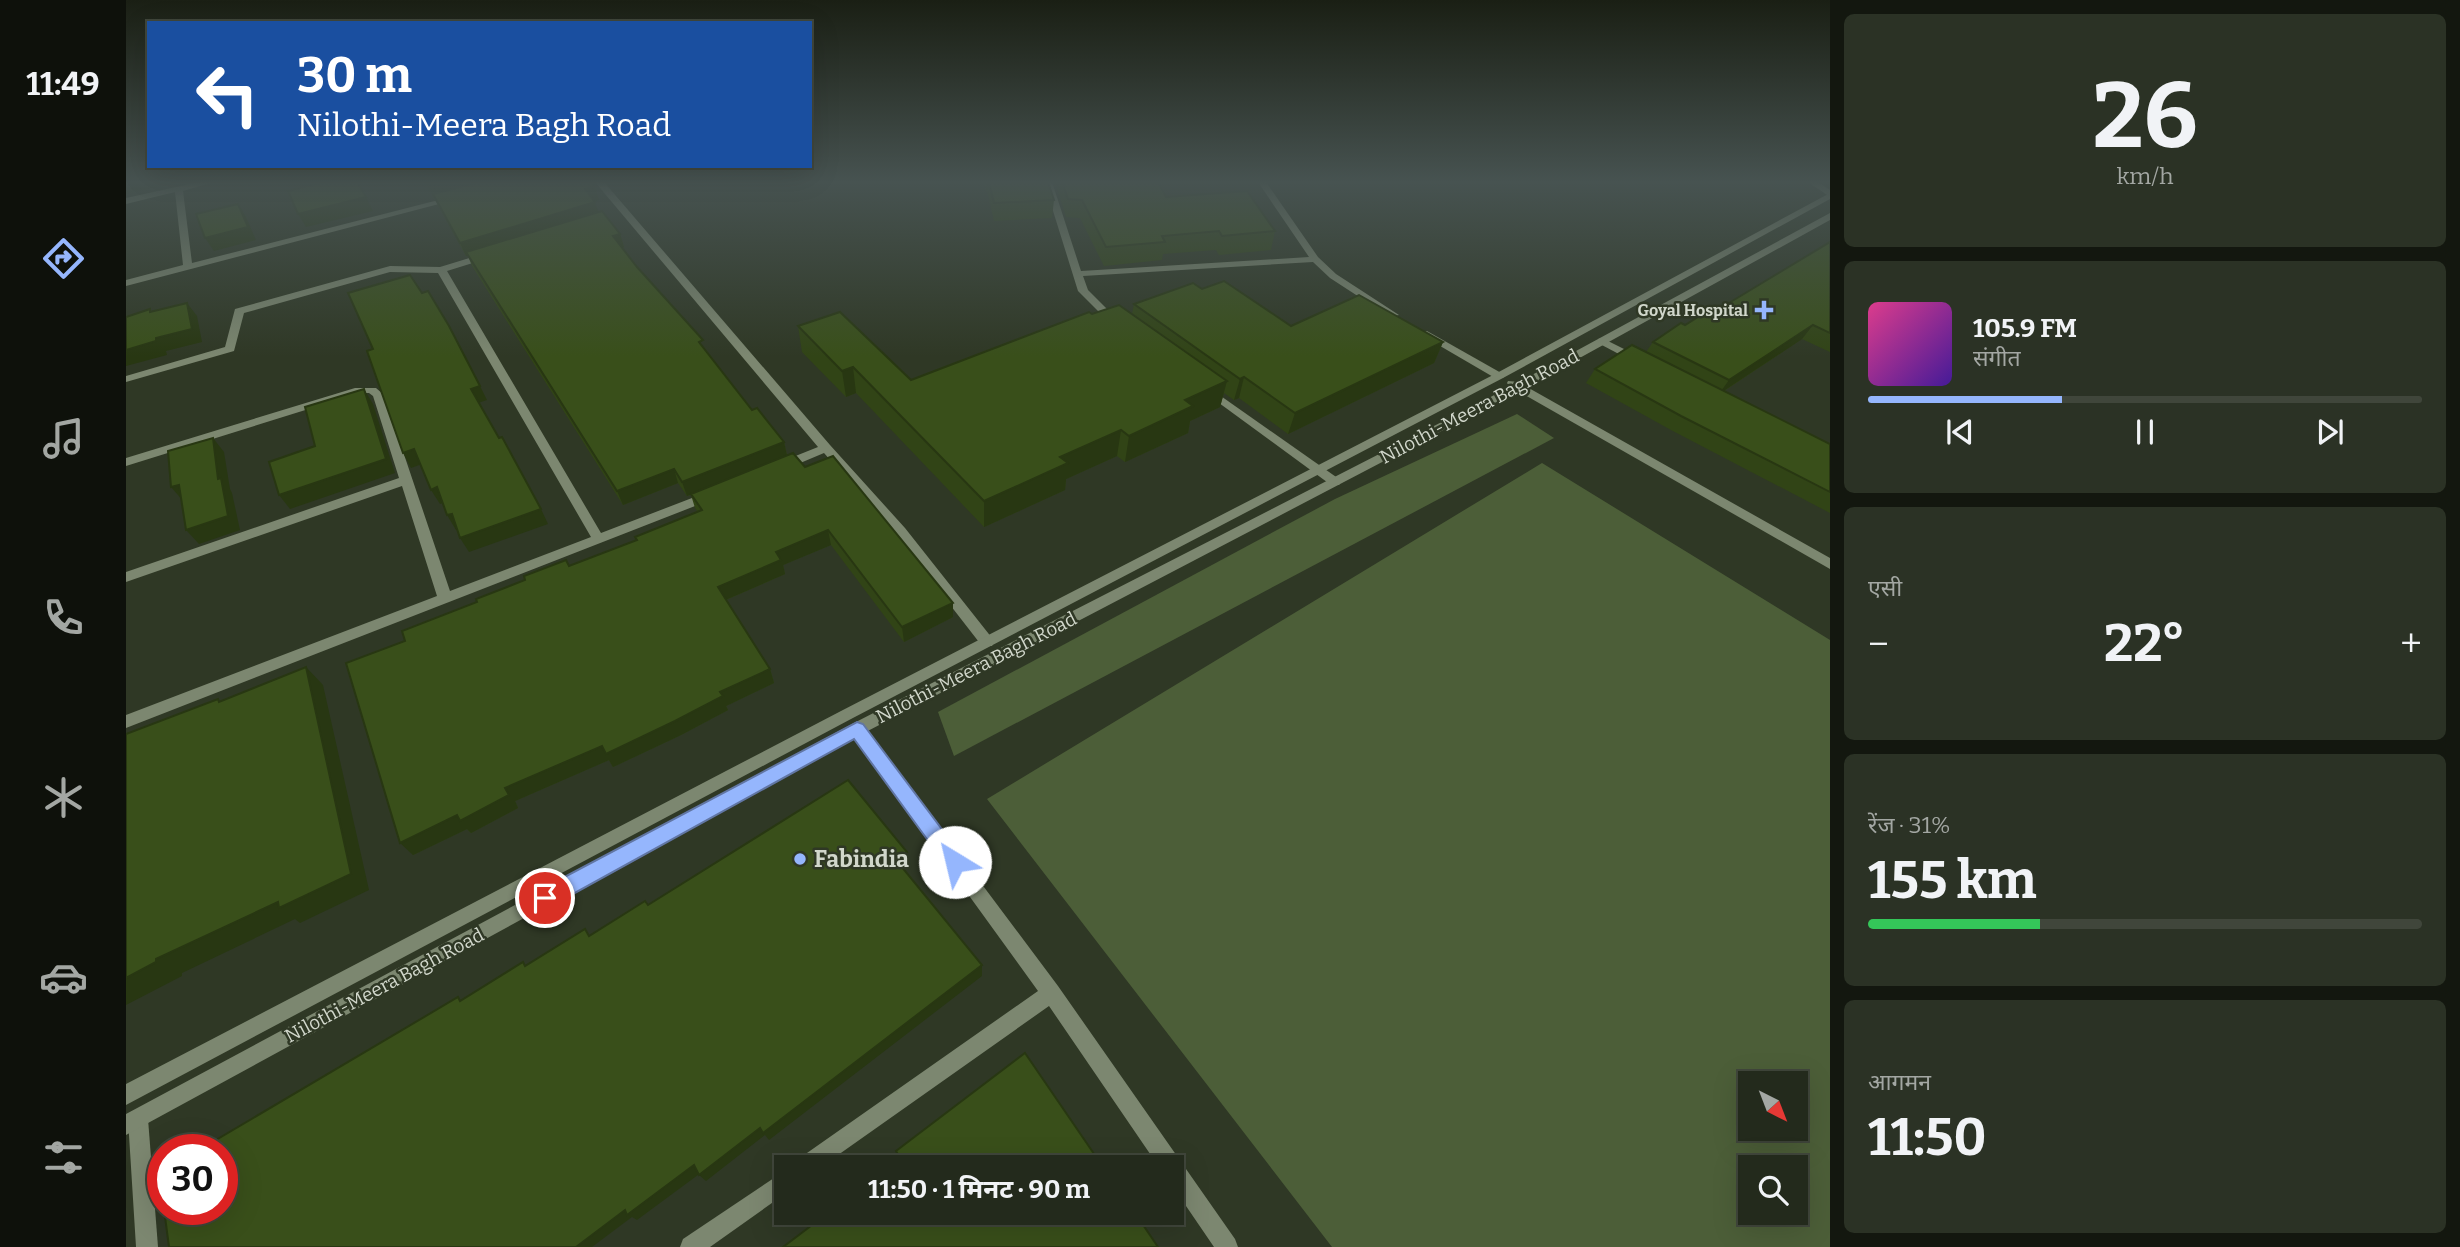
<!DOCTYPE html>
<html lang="hi">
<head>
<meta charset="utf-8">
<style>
  body { margin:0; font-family:Bitter,"Noto Sans Devanagari",serif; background:#2b3225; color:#f1f3f6; height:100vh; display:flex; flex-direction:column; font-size:26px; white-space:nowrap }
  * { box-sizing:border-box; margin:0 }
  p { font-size:23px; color:#a3a7a3 }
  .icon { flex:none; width:38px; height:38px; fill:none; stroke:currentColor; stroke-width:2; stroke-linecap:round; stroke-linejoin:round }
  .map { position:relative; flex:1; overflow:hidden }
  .sheet { display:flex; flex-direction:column; gap:14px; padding:14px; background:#13170f; width:630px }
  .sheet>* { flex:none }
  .top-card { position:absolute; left:21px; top:21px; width:665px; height:147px; border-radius:0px; box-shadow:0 7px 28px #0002,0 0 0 2px #40463b; background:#1a4fa0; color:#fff; overflow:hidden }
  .needle { width:46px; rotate:138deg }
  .tools { position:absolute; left:1612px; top:1071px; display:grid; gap:14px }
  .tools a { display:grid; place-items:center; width:70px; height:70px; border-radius:0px; background:#232a1c; box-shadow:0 7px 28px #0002,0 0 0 2px #40463b; font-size:35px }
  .speed { position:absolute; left:21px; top:1134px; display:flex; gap:14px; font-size:35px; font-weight:700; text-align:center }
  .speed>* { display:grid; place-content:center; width:91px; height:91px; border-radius:50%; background:#232a1c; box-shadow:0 7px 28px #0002,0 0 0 2px #40463b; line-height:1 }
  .speed .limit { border:10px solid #d22; background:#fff; color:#111 }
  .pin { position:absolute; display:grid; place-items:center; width:60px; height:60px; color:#fff; margin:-30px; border:4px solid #fff; border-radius:50%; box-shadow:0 2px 7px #0007 }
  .me { position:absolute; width:77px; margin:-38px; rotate:324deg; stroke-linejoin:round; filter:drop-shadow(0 0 5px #0008) }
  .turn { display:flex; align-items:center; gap:24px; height:147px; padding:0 35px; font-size:32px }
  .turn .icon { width:91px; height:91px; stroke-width:2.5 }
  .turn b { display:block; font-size:49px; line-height:60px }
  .big { font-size:52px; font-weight:700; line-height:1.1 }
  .sheet .card { flex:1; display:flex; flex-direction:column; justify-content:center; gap:10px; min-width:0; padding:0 24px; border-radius:10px; background:#2b3225 }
  .sheet .dial { align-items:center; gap:0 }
  .dial b { font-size:91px; line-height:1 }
  .song { display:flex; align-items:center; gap:21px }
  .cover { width:84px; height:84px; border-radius:10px; background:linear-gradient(135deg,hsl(330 70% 55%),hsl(260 70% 35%)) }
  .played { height:7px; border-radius:4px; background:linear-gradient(90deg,#95b6fd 35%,#40463b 35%) }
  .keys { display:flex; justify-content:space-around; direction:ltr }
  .heat { display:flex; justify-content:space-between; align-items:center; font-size:38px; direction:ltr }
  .charge { height:10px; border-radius:5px; background:linear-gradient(90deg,#34c759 31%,#40463b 0) }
  .trip { position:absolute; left:648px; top:1155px; width:410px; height:70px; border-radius:0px; background:#232a1c; box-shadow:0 7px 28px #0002,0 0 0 2px #40463b; font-weight:700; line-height:70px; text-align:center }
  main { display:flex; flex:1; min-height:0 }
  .menu { display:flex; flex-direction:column; width:126px; justify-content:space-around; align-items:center; background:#0e110b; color:#a3a7a3 }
  .menu .icon { width:49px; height:49px }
  .menu .active { color:#95b6fd }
  .menu b { font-size:32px; color:#f1f3f6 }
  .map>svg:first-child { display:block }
  .green { fill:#4c5e38; fill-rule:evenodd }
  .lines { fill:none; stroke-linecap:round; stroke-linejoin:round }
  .minor { fill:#7c8770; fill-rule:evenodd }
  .tertiary { fill:#7c8770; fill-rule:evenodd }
  .wall { fill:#314416 }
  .shaded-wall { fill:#283712 }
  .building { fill:#394f1a; stroke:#283712; stroke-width:2 }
  .route { fill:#95b6fd; stroke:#6176a4; stroke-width:2 }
  .poi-dot { fill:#95b6fd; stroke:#2f3825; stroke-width:2.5 }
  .labels { text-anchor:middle; stroke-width:5; stroke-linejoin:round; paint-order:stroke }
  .far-poi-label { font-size:16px; font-weight:bold; fill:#d1d7cb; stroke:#2f3825; text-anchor:end }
  .street-label { font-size:19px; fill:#d1d7cb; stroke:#2f3825 }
  .near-poi-label { font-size:23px; font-weight:bold; fill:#d1d7cb; stroke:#2f3825; text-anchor:start }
</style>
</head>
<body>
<main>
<nav class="menu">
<b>11:49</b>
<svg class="icon active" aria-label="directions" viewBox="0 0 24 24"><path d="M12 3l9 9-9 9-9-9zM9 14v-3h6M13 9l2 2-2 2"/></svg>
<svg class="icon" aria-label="music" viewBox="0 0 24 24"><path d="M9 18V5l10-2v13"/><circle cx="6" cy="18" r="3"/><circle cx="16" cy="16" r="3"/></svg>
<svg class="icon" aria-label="phone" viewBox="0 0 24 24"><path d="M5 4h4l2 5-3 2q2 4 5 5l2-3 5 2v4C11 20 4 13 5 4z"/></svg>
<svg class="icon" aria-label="climate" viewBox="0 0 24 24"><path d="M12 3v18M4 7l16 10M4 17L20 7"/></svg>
<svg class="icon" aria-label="car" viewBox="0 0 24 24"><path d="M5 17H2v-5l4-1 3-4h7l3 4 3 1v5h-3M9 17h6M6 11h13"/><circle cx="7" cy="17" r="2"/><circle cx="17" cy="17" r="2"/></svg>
<svg class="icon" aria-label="filters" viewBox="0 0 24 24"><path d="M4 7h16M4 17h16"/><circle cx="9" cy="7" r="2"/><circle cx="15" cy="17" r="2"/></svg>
</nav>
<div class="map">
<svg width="1704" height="1247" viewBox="0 0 1704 1247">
  <rect width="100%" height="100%" fill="#2f3825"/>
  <g class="green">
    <polygon points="1391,414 1428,438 828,756 812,712 1209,499"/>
    <path d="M 1416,463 L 1704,640 L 1704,1247 L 1206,1247 L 861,799 ZM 1624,1083 L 1670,1083 L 1670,1129 L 1624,1129 ZM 1624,1167 L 1670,1167 L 1670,1213 L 1624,1213 Z"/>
  </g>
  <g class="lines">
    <g class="minor">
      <polygon points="73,182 88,182 57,191 66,263 328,196 332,199 0,286 0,280 57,265 49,192 0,204 0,198"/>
      <polygon points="469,182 478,182 704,445 779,528 866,638 868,642 866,646 856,646 769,534 698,453 660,469 652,469 650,466 652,463 692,447"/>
      <polygon points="918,182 926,182 955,271 1183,257 1132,182 1140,182 1192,257 1210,274 1273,315 1264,317 1204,278 1187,262 957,276 962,290 994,322 985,324 952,291"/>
      <polygon points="1682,182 1692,182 1704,190 1704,197"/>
      <polygon points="363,252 368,255 366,257 321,271 475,533 579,493 587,493 589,496 587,499 0,728 0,715 311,596 276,486 0,582 0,572 273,478 247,396 243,393 234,393 0,466 0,458 229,388 250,388 258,395 324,591 465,537 312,273 264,272 118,313 108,351 0,382 0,376 99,347 109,309 264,266 314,267"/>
      <polygon points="1301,331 1377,374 1378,376 1377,378 1369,378 1297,336 1297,332"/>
      <polygon points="1476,338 1516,358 1517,360 1516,362 1508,362 1472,343 1472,339"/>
      <polygon points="1082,387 1213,479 1215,482 1213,485 1205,485 1078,392 1076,390"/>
      <polygon points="731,723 736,724 932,986 1109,1239 1112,1247 1088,1247 1045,1184 1045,1167 1033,1167 923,1006 695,1167 668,1167 671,1160 912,991 726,734 723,729 726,724"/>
      <polygon points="12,1109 19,1112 22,1119 32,1247 10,1247 2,1119 5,1112"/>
      <polygon points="660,1170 660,1193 584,1247 554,1247 557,1239"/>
    </g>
    <g class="tertiary">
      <polygon points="1704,193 1704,199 1377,378 725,719 0,1105 0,1084 715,711 1369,374"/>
      <polygon points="1704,213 1704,220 1401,387 1704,558 1704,569 1392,391 736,734 0,1135 0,1114 726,724 1384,387 1381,383 1382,381 1393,382"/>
    </g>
  </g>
  <g class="wall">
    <polygon points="299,182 465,182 469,187 473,200 468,201 472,212 494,234 498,247 496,248 626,410 658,442 661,455 679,467 827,617 778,642 705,545 657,565 659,574 600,600 644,669 648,683 600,706 602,710 555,735 487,767 483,760 389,801 392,808 345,833 341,829 287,855 279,641 351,602 510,540 572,512 569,508 565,495 561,496 552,483 497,505 346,266 342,256 340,256"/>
    <polygon points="857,182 922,182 928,200 926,218 868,221 862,195"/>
    <polygon points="929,182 1032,182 1040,197 1149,231 1145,250 1093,255 1090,250 1037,254 1036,260 978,266 954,218 940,217"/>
    <polygon points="1704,242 1704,352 1676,339 1598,391 1704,444 1704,513 1545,430 1460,383 1469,369 1520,352 1527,342 1593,309"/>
    <polygon points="1076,289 1165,326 1317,342 1308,363 1162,434 1113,398 1108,400 1098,393 1094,407 1064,421 1062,433 999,462 991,456 940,479 939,490 858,527 730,393 720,397 676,352 672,326 785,380 966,314 1006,314 1008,304"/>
  </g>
  <g class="shaded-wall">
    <polygon points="0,182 53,182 0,194"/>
    <polygon points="317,182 372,182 308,199 302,186"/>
    <polygon points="469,187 473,200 464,202 459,189"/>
    <polygon points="240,197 247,211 180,227 172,214"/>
    <polygon points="469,202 473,214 340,252 342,256 340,256 334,243"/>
    <polygon points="112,204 120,217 130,240 88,251 79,238"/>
    <polygon points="494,234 498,247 491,249 487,236"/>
    <polygon points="61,303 71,316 76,342 40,351 41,355 0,366 0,350 30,338"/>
    <polygon points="1687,325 1676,339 1593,394 1603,380"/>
    <polygon points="1317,342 1308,363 1162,434 1169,413"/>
    <polygon points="727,367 730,393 720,397 716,371"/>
    <polygon points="1118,377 1113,398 1108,400 1114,379"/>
    <polygon points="1101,381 1094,407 1064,421 1062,433 999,462 1003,436 1059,400"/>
    <polygon points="354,386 361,400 352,403 345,389"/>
    <polygon points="238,389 247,404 269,473 164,509 153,495"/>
    <polygon points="995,430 991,456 940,479 939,490 858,527 858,501 934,457"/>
    <polygon points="87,438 98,452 104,489 106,493 114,530 73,544 60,530 92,479"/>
    <polygon points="658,442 661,456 561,496 556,482"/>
    <polygon points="288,449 296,464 285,468 277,453"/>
    <polygon points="548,469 552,483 497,505 491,491"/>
    <polygon points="53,485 58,502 45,487"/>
    <polygon points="311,487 320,502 314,504 305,490"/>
    <polygon points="415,509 422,524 343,552 334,538"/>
    <polygon points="326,514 334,528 330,530 321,515"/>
    <polygon points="702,530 705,545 657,565 659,574 597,601 592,587 650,552"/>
    <polygon points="827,603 827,617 778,642 776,627"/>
    <polygon points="180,667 197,685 243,890 174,923 169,919 56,973 56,976 0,1005 0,978 30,959"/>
    <polygon points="644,669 648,683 600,706 602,710 555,735 487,767 483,760 389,801 392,808 345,833 341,829 287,855 274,843 379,788"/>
    <polygon points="781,852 783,864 772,872 770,860"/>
    <polygon points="856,965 856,976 643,1140 639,1135 580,1181 573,1175 634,1128"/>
    <polygon points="568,1165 576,1172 511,1220 506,1217 466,1247 450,1247 499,1210"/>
  </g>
  <g class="building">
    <polygon points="197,182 231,182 240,197 172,214 162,191"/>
    <polygon points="300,182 317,182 302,186"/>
    <polygon points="354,182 465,182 469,187 459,189 469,202 334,243 307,194"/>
    <polygon points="863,182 922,182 928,200 868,203"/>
    <polygon points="936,182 1032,182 1040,197 1121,191 1149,231 1096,236 1093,231 1036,236 1039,242 980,247 956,200 942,199"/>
    <polygon points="112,204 122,227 79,238 70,214"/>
    <polygon points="476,211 494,234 487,236 511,267 577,340 573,342 626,410 631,408 658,442 556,482 548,469 491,491 340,252"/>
    <polygon points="1704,242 1704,333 1687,325 1603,380 1527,342 1555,323 1559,325 1588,307 1593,309"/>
    <polygon points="284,275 296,293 302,291 323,326 354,386 345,389 373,438 376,437 415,509 334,538 326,514 321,515 311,487 305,490 288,449 277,453 241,351 247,349 222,293"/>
    <polygon points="1098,281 1165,326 1233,295 1317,342 1169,413 1118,377 1114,379 1008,304 1067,283 1076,289"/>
    <polygon points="61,303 66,329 30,338 30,341 0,350 0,317 24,309 24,312"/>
    <polygon points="993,305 1101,381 1059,400 1067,406 1003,436 995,430 934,457 942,463 858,501 727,367 716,371 672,326 714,312 785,380 963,312 966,314"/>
    <polygon points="1506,345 1704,444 1704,492 1555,416 1469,369"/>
    <polygon points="238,389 260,459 153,495 143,462 189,446 179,407"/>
    <polygon points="87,438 92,479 95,478 102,516 60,530 53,485 45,487 42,451"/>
    <polygon points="667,453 679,467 707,456 827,603 776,627 702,530 650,552 655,560 592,587 644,669 594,692 597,696 549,721 480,754 476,746 379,788 383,795 334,821 331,815 274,843 220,663 279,641 276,631 351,602 350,599 399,580 398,576 440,560 443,566 511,540 509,537 576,510 565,494"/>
    <polygon points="180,667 225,874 153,908 152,902 30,959 30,962 0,978 0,734 92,699 93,702"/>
    <polygon points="722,780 781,852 770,860 856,965 637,1133 634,1128 573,1175 568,1165 501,1215 499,1210 450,1247 43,1247 38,1209 96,1209 96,1150 73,1150 332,997 334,1001 397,962 399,966 459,929 463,936 519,901 522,905"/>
    <polygon points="899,1053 977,1167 761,1167 774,1158 770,1151"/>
    <polygon points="37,1171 37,1203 33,1173"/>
    <polygon points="702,1213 1009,1213 1032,1247 657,1247"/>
  </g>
  <linearGradient id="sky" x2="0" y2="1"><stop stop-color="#1a1f14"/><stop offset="0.51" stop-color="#475351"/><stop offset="1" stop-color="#475351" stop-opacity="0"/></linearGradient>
  <rect width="1704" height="357" fill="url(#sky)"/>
  <polygon class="route" points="731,722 737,724 836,856 838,862 836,868 829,871 822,868 728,739 427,905 419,908 412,905 410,898 412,891"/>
  <g class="poi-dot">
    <path d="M1634.5 299.5h7v7h7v7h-7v7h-7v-7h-7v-7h7z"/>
    <circle cx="674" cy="859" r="7"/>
  </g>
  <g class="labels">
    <g class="far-poi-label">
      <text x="1622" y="316">Goyal Hospital</text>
    </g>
    <g class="street-label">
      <text transform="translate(1353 406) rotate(-28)" y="7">Nilothi-Meera Bagh Road</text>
      <text transform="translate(850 667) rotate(-27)" y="7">Nilothi-Meera Bagh Road</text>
      <text transform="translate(258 985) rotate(-28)" y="7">Nilothi-Meera Bagh Road</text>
    </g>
    <g class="near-poi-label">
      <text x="688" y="867">Fabindia</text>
    </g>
  </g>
</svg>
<div class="tools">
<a><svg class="needle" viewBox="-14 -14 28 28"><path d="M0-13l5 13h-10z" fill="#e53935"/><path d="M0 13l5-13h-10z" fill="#a3a7a3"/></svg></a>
<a><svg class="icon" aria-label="search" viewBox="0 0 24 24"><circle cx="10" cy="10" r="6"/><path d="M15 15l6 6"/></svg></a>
</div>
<div class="speed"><div class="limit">30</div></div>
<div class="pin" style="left:419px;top:898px;background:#d93025"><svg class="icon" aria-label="arrive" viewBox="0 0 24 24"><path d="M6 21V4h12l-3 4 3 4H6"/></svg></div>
<svg class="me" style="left:829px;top:862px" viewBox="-20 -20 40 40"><circle r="19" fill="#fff"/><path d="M0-13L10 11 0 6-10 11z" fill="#95b6fd"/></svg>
<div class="trip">11:50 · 1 मिनट · 90 m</div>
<div class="top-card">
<div class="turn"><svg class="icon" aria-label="left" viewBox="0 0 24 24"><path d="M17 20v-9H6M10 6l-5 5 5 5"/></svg><div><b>30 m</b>Nilothi-Meera Bagh Road</div></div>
</div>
</div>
<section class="sheet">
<div class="card dial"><b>26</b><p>km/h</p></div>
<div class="card">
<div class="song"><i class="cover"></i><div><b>105.9 FM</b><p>संगीत</p></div></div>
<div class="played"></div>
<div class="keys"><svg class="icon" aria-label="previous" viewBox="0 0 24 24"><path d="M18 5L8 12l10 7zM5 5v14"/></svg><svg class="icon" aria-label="pause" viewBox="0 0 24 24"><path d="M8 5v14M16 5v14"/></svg><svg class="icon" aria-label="next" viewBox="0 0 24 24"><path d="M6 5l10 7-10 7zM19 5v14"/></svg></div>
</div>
<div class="card"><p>एसी</p>
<div class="heat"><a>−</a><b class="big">22°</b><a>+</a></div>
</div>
<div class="card"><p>रेंज · 31%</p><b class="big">155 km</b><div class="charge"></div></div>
<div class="card"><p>आगमन</p><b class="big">11:50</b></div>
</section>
</main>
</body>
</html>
